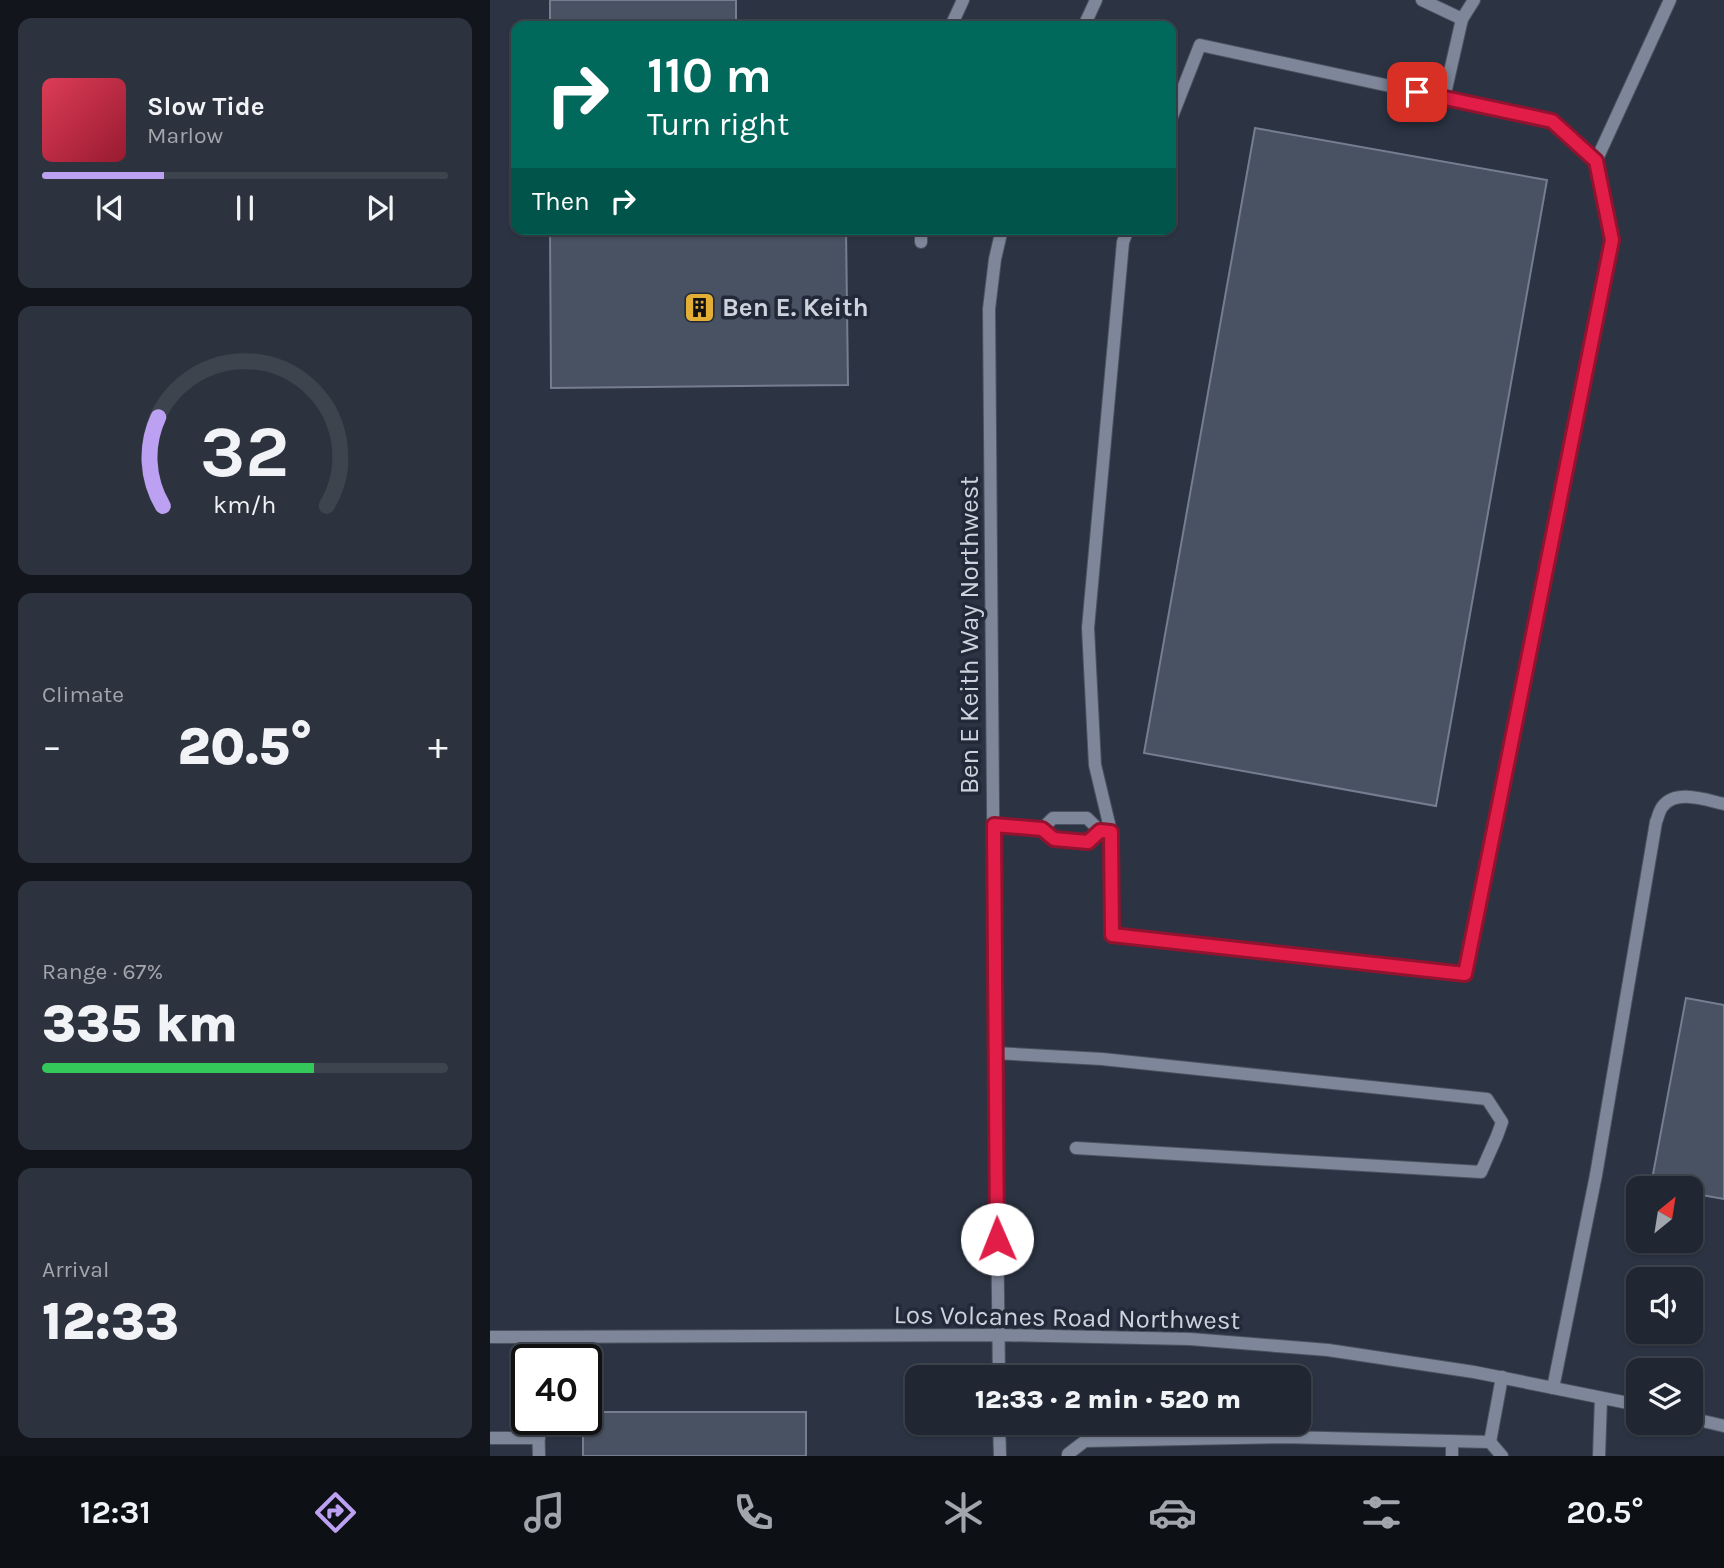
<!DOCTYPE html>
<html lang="en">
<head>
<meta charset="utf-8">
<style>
  body { margin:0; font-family:Karla,sans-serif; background:#2d333e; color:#f1f3f6; height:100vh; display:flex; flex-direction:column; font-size:26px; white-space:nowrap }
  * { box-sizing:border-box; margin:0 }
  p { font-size:23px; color:#a2a5ac }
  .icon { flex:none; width:38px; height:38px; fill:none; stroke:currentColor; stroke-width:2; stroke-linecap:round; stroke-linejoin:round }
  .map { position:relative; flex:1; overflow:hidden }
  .drawer { display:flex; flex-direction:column; gap:18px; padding:18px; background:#12151c; width:490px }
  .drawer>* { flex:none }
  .guide { position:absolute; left:21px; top:21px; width:665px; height:214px; border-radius:14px; box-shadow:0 2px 5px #0004,0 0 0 2px #3e444d; background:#00695c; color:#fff; overflow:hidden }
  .needle { width:46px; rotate:30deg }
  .buttons { position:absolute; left:1136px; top:1176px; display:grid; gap:14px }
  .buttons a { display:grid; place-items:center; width:77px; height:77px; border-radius:14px; background:#212732; box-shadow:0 2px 5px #0004,0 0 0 2px #3e444d; font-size:35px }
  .speed { position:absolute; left:21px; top:1344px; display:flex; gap:14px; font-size:35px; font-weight:700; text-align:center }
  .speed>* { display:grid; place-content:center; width:91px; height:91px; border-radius:50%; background:#212732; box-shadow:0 2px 5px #0004,0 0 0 2px #3e444d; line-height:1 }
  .speed .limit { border:4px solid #111; border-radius:10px; background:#fff; color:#111 }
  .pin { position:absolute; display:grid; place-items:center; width:60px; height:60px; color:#fff; margin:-30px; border-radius:14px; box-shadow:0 4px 10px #0006 }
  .me { position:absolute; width:77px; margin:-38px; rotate:359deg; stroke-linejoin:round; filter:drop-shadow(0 0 5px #0008) }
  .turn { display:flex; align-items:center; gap:24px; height:147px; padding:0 21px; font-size:32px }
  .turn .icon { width:91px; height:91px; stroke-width:2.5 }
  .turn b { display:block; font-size:49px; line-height:60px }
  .then { display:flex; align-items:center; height:66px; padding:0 21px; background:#0003; gap:14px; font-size:26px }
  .big { font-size:52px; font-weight:800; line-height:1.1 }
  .drawer .widget { flex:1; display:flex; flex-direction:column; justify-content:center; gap:10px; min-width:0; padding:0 24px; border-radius:14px; background:#2d333e }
  .drawer .dial { align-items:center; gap:0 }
  .dial svg { height:182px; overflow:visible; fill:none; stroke:#3e444d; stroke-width:7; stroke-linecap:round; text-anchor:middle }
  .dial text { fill:#f1f3f6; stroke:none }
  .song { display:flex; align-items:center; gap:21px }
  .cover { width:84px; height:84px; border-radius:10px; background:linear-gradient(135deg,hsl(350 70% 55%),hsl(350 70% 35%)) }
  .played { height:7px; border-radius:4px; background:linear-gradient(90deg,#bca0f2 30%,#3e444d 30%) }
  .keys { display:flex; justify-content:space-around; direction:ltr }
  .heat { display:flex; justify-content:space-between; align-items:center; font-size:38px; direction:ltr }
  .charge { height:10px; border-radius:5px; background:linear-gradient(90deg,#34c759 67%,#3e444d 0) }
  .trip { position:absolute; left:415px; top:1365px; width:406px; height:70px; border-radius:14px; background:#212732; box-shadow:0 2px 5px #0004,0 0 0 2px #3e444d; font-weight:800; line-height:70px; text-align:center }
  .tab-bar { display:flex; height:112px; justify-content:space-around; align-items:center; background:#0d1014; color:#a2a5ac }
  .tab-bar .icon { width:49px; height:49px }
  .tab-bar .current { color:#bca0f2 }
  .tab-bar b { font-size:32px; color:#f1f3f6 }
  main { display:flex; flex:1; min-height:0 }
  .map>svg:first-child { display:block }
  .building { fill:#495262; stroke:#757e90; stroke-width:2 }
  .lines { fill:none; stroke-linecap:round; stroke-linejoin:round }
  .minor-casing { stroke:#4c525f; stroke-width:14 }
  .minor { stroke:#7e879a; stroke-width:12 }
  .route-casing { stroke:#92132f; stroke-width:18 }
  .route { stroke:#e11d48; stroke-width:12 }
  .labels { text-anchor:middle; stroke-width:7; stroke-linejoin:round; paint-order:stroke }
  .poi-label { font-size:26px; font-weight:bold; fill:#cdd2dc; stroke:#222a39; text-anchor:start }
  .street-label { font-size:26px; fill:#cdd2dc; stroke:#222a39 }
</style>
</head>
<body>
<main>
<section class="drawer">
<div class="widget">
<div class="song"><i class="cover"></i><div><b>Slow Tide</b><p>Marlow</p></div></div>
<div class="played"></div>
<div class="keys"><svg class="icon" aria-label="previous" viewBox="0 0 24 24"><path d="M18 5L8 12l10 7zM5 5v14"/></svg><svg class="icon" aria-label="pause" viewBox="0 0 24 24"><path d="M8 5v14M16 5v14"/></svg><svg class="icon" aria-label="next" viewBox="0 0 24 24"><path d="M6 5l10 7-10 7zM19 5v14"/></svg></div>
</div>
<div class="widget dial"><svg viewBox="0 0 100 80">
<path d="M14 69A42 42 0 1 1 86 69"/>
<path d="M14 69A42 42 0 0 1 12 30" stroke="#bca0f2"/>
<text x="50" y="56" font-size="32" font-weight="700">32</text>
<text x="50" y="72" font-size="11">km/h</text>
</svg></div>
<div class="widget"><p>Climate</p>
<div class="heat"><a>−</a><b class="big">20.5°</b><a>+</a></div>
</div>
<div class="widget"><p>Range · 67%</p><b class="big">335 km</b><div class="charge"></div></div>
<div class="widget"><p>Arrival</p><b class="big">12:33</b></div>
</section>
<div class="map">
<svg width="1234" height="1456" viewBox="0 0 1234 1456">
  <rect width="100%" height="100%" fill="#2c3443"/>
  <g class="building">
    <rect x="60" y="0" width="186" height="26"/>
    <polygon points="765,128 1057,180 946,806 654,753"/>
    <polygon points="60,229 356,229 358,385 61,388"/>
    <polygon points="1196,998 1234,1005 1234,1199 1200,1193 1200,1188 1178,1188 1161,1185"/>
    <polygon points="96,1412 316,1412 316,1456 93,1456 93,1419 96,1419"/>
  </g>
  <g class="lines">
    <defs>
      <g id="minor">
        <polyline points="932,0 972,19 954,98"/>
        <polyline points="972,19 984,0"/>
        <polyline points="461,26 473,0"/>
        <polyline points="594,26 606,0"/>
        <polyline points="1106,161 1180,0"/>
        <polyline points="638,229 633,242 598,628 605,765 621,832 622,935 975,974 1122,240 1106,161 1062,121 710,45 681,119"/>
        <polyline points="431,242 431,229"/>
        <polyline points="504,825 552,829 564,839 599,842 610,831"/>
        <polyline points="552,829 563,818 597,818 610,831 615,831"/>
        <polyline points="505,1053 612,1059 997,1099 1012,1122 1007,1136 991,1172 586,1148"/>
        <polyline points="0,1337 509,1335 700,1339 838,1350 984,1372 1148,1405"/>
        <polyline points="46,1337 47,1360"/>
        <polyline points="509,1377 505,1053 499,309 505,259 512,229"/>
        <path d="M 1063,1388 L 1106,1175 L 1166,822 C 1168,818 1169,810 1173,806 C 1186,789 1216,800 1234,804"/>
        <polyline points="1200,1418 1234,1426"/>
        <polyline points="48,1419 49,1456"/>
        <polyline points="509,1423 510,1456"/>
        <polyline points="0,1438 49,1438"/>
        <polyline points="962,1441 962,1456"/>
        <polyline points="1000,1442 1012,1456"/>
        <polyline points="578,1456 578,1454 595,1441 793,1437 1000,1442 1012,1377"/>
        <polyline points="1109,1456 1111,1398"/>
      </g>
    </defs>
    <use href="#minor" class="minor-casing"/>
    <use href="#minor" class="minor"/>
  </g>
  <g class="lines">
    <defs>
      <polyline id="route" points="507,1239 504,825 552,829 564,839 598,842 610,831 621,832 622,935 975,974 1122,240 1106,161 1062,121 927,92"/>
    </defs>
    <use href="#route" class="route-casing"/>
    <use href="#route" class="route"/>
  </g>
  <defs>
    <symbol id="building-square" viewBox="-11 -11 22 22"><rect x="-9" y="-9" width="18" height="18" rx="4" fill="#e3ae35" stroke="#222a39"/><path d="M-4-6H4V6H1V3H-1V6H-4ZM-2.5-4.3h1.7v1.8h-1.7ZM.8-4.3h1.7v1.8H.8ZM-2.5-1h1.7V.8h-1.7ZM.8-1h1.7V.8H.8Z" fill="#111"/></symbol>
  </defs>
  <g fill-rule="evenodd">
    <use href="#building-square" x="192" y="290" width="35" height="35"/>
  </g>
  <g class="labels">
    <g class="poi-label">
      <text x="232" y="316">Ben E. Keith</text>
    </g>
    <g class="street-label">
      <text transform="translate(479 635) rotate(-90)" y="9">Ben E Keith Way Northwest</text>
      <text transform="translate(577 1317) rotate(1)" y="9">Los Volcanes Road Northwest</text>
    </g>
  </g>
</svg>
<div class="buttons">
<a><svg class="needle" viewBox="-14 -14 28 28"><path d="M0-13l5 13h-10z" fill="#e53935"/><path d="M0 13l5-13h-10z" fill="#a2a5ac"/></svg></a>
<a><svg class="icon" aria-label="sound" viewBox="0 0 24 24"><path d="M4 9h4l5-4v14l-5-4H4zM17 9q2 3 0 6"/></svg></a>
<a><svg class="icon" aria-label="layers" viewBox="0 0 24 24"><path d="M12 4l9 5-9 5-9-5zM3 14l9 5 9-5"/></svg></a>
</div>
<div class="speed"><div class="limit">40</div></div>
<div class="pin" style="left:927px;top:92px;background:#d93025"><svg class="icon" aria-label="arrive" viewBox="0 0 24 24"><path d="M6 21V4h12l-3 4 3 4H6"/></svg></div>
<svg class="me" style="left:507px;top:1239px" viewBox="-20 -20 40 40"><circle r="19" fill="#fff"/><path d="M0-13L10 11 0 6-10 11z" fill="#e11d48"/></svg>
<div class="trip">12:33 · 2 min · 520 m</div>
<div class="guide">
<div class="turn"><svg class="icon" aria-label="right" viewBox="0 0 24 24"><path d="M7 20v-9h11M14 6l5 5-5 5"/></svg><div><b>110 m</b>Turn right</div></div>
<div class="then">Then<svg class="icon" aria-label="right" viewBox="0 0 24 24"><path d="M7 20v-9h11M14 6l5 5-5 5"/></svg></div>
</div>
</div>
</main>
<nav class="tab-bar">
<b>12:31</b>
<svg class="icon current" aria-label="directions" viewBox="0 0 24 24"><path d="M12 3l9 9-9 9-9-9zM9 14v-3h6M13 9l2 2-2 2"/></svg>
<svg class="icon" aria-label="music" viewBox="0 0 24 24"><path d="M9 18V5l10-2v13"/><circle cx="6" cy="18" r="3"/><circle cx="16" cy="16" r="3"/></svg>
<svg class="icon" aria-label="phone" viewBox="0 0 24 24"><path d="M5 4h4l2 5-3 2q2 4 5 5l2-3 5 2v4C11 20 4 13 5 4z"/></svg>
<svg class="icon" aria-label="climate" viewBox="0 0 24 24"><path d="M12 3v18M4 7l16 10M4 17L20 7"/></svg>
<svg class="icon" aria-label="car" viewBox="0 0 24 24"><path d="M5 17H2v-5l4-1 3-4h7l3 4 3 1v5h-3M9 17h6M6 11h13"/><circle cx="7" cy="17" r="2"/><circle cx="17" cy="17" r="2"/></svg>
<svg class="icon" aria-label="filters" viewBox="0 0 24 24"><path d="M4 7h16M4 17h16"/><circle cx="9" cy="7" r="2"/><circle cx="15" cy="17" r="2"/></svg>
<b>20.5°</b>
</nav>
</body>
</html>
